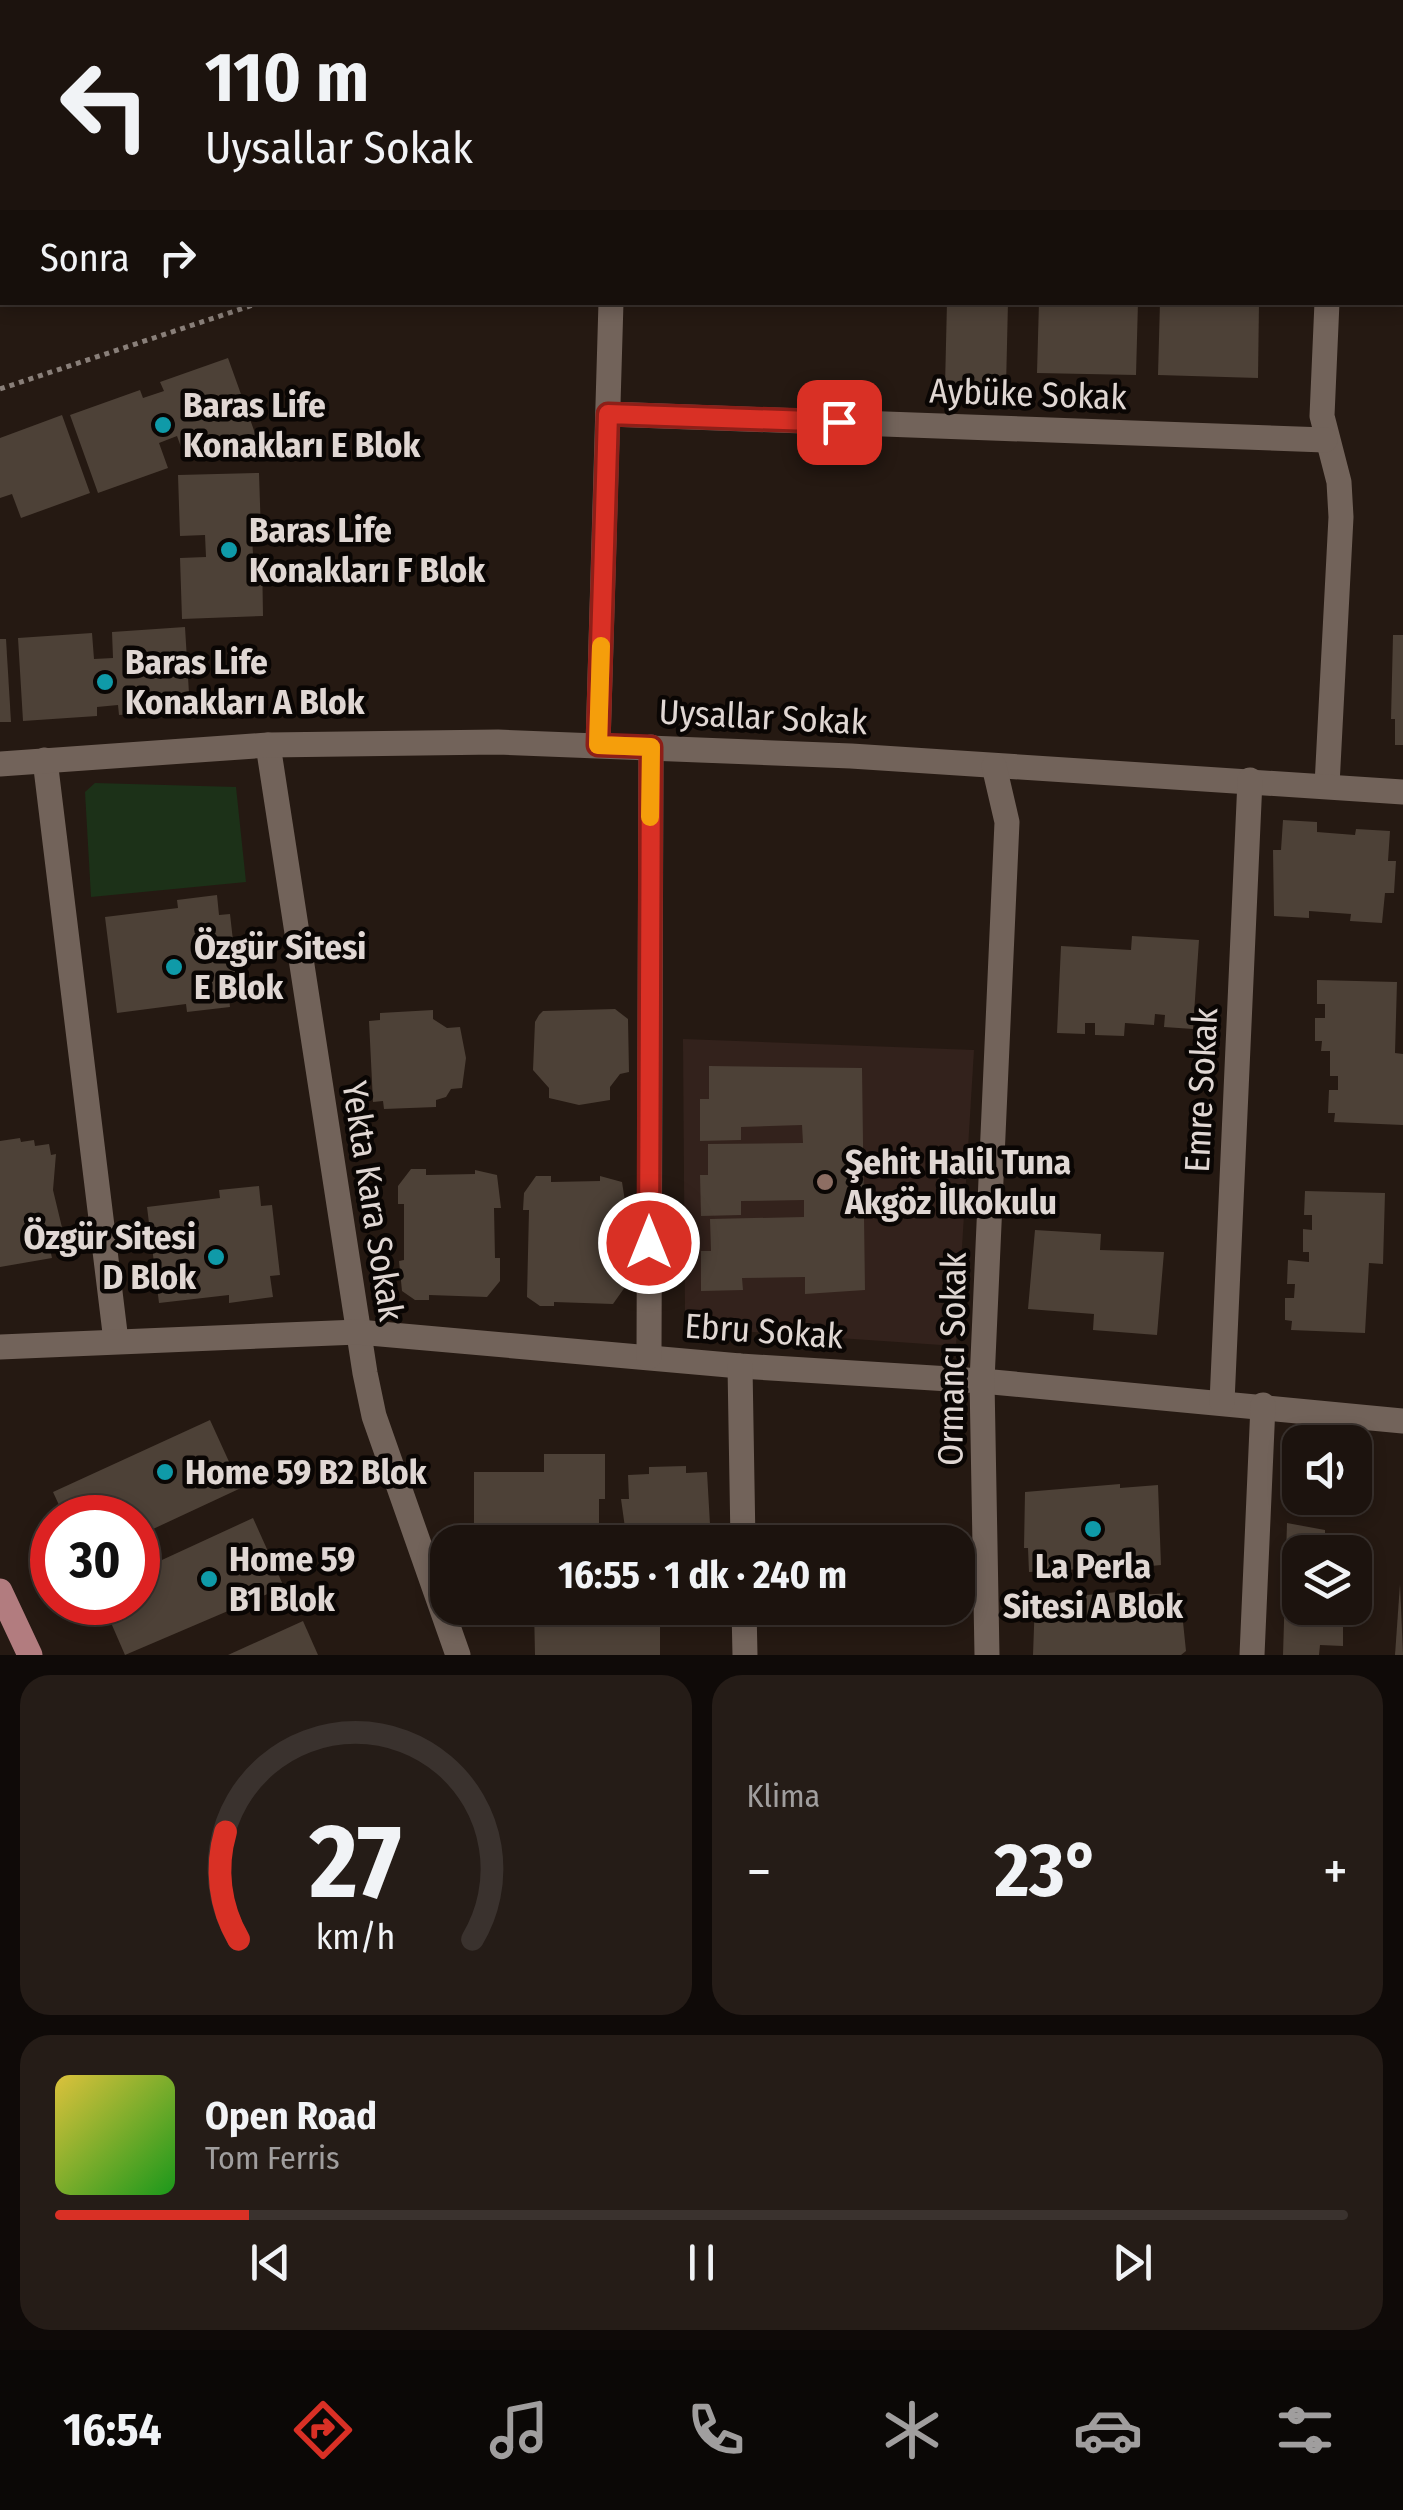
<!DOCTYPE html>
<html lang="tr">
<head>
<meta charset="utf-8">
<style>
  body { margin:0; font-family:"Fira Sans Condensed",sans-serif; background:#251c17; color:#f1f3f6; height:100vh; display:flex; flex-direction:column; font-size:38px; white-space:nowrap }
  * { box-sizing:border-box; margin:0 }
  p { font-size:32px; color:#a09e9e }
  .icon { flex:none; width:55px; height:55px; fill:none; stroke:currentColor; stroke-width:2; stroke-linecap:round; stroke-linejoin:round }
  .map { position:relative; height:1655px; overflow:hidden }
  .drawer { display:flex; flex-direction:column; gap:20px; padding:20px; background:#0f0a08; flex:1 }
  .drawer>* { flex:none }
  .hud { position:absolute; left:0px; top:0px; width:1405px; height:305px; box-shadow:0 5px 15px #0003,0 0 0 2px #3a322e; background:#1c130e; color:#f1f3f6; overflow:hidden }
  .fabs { position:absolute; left:1282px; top:1425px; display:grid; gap:20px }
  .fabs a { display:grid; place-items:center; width:90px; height:90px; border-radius:20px; background:#1c130e; box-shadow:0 5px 15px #0003,0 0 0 2px #3a322e; font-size:50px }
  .speed { position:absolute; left:30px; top:1495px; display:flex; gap:20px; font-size:50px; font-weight:700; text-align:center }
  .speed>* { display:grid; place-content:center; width:130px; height:130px; border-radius:50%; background:#1c130e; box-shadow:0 5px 15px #0003,0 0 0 2px #3a322e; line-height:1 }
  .speed .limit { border:15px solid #d22; background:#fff; color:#111 }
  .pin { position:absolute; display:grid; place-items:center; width:85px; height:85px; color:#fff; margin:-42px; border-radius:20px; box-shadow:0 5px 15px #0006 }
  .me { position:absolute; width:110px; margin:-55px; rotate:0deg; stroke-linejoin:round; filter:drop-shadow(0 0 8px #0008) }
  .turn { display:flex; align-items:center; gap:35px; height:210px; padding:0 40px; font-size:45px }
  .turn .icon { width:130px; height:130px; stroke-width:2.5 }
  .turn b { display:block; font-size:70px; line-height:85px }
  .then { display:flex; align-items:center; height:95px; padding:0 40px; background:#0003; gap:20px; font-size:38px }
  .big { font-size:75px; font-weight:700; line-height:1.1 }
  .drawer .widget { flex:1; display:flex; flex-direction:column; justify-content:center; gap:15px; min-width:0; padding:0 35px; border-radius:30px; background:#251c17 }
  .drawer .dial { align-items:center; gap:0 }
  .dial svg { height:260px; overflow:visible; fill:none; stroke:#3a322e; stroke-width:7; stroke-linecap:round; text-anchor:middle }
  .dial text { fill:#f1f3f6; stroke:none }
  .song { display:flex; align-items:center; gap:30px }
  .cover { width:120px; height:120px; border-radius:15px; background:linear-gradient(135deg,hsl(50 70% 55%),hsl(120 70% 35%)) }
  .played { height:10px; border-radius:5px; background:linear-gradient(90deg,#d93025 15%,#3a322e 15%) }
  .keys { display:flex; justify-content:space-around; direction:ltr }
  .heat { display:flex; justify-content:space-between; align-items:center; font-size:55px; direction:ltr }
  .drawer .tiles { flex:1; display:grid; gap:20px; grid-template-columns:1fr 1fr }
  .widget:last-child { grid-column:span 2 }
  .trip { position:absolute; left:430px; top:1525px; width:545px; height:100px; border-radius:30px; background:#1c130e; box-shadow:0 5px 15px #0003,0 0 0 2px #3a322e; font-weight:700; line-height:100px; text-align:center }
  .dock { display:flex; height:160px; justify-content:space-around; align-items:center; background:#0b0806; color:#a09e9e }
  .dock .icon { width:70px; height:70px }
  .dock .on { color:#d93025 }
  .dock b { font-size:45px; color:#f1f3f6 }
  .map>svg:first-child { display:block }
  .education { fill:#33221c }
  .green { fill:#1c3118 }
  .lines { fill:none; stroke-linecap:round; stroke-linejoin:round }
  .stream { stroke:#000613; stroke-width:9 }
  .building { fill:#4d4137 }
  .path { stroke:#897f79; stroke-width:5; stroke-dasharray:5 5; stroke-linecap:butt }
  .service { stroke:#72635a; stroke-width:15 }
  .minor { stroke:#72635a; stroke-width:25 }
  .primary { stroke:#b27c7f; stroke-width:25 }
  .rail { stroke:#b0a6a1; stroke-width:8; stroke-dasharray:20 10; stroke-linecap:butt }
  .route-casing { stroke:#8d1f18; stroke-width:25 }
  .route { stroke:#d93025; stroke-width:18 }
  .slow { stroke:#f59e0b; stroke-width:18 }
  .culture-dot { fill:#0f9aa8; stroke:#0a0604; stroke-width:4 }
  .education-dot { fill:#8d6e63; stroke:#0a0604; stroke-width:4 }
  .labels { text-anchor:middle; stroke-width:9; stroke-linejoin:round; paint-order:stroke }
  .street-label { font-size:35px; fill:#e0d7d3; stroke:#0a0604 }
  .poi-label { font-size:35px; font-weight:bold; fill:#e0d7d3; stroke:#0a0604; text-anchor:start }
</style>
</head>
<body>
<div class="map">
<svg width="1403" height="1655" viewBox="0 0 1403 1655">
  <rect width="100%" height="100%" fill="#251912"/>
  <polygon class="education" points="683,1039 974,1050 956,1346 693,1328 685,1313"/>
  <polygon class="green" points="95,783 236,787 246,882 91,897 85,792"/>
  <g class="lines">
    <g class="stream">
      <polyline points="897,2 944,2"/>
      <polyline points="1402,131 1403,131"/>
      <polyline points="0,286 2,286"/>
    </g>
  </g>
  <g class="building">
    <polygon points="947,302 1008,302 1006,387 945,386"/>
    <polygon points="1039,302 1138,302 1136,375 1037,373"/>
    <polygon points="1160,302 1259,302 1258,378 1158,375"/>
    <polygon points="228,358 256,436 186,461 177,436 159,443 168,468 98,493 70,415 140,390 143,398 164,391 160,382"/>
    <polygon points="62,415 90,493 21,518 12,494 0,498 0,438"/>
    <polygon points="259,473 261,534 252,534 253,555 262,555 263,616 182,619 180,558 206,557 205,535 180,536 178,475"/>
    <polygon points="185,627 190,710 119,715 118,705 97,707 97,716 23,721 18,638 92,633 94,659 113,658 112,632"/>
    <polygon points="1393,635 1403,635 1403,745 1395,745 1395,719 1391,719"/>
    <polygon points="0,639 6,639 11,722 0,722"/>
    <polygon points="1283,820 1317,822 1317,832 1355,835 1356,829 1390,831 1388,861 1396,861 1394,893 1385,893 1382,923 1350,921 1351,914 1309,911 1309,918 1274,916 1273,850 1281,850"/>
    <polygon points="217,895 219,915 230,914 238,985 228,986 230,1007 187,1012 186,1004 117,1013 105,917 178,908 177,900"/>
    <polygon points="1132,936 1199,940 1193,1029 1164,1027 1165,1015 1155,1014 1154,1025 1125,1023 1124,1036 1095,1035 1095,1023 1085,1023 1085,1034 1057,1033 1061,946 1131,950"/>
    <polygon points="1317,980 1397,982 1395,1053 1403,1054 1403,1125 1334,1122 1335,1113 1328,1113 1329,1090 1338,1090 1338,1076 1330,1076 1330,1051 1321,1051 1322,1041 1315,1041 1315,1018 1325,1018 1325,1004 1317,1004"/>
    <polygon points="615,1009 628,1019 629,1072 620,1074 610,1087 610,1100 579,1105 549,1098 549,1088 533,1070 535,1022 539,1015 543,1011"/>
    <polygon points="433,1010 433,1019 447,1028 460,1027 466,1058 462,1088 451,1089 446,1097 436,1100 436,1107 384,1109 383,1101 373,1102 369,1021 380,1020 380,1013"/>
    <polygon points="709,1066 862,1068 865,1290 805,1294 805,1277 742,1278 743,1290 701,1291 701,1251 711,1251 710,1219 804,1217 804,1200 741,1201 741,1215 701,1216 700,1175 708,1175 708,1144 803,1143 802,1125 741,1127 741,1140 700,1141 700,1099 709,1099"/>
    <polygon points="20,1138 21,1142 34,1140 35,1146 49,1144 51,1155 56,1154 53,1190 65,1240 50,1249 52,1258 0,1267 0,1141"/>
    <polygon points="411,1169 426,1169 426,1175 475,1174 475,1170 497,1175 501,1208 494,1208 495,1258 500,1258 500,1281 487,1297 429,1295 429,1300 415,1300 402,1291 399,1261 404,1260 404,1204 398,1204 398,1186"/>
    <polygon points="536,1176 551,1176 551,1182 600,1181 600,1176 622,1182 627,1214 619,1214 620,1265 626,1265 625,1287 613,1304 554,1302 554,1306 540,1306 527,1297 529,1210 523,1210 524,1193"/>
    <polygon points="259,1186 261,1206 272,1205 280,1275 270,1276 273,1297 229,1303 229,1295 159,1303 147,1207 220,1198 219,1190"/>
    <polygon points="1305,1191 1385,1193 1383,1264 1369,1263 1365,1333 1291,1330 1292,1321 1285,1320 1285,1298 1294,1298 1295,1284 1287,1284 1288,1260 1309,1262 1309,1252 1303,1252 1303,1229 1312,1230 1312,1215 1304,1215"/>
    <polygon points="1035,1230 1101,1234 1100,1250 1164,1252 1157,1335 1093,1330 1094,1314 1028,1309"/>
    <polygon points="210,1420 241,1488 138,1536 138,1518 65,1518 53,1492"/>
    <polygon points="544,1454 605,1454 605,1499 599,1499 599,1527 605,1527 605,1542 474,1542 474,1472 544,1472"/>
    <polygon points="686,1466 686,1473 707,1472 711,1542 627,1542 621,1499 629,1499 628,1475 649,1474 649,1467"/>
    <polygon points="1120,1484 1120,1488 1158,1485 1161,1565 1083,1573 1083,1569 1029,1572 1028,1548 1024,1548 1025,1492"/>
    <polygon points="253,1518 284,1587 125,1655 102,1602 138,1602 138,1571"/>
    <polygon points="1287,1523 1325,1530 1325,1545 1340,1545 1340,1552 1300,1552 1300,1608 1354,1608 1353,1622 1343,1622 1343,1646 1320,1645 1319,1655 1283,1655"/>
    <polygon points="1400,1584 1403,1655 1395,1655"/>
    <polygon points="1128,1591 1128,1595 1180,1593 1186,1651 1181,1655 1033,1655 1035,1600"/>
    <polygon points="534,1608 666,1608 667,1625 660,1625 660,1655 535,1655"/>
    <polygon points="303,1621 318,1655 228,1655"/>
  </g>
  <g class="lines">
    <polyline class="path" points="0,389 262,302"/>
    <g class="service">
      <polyline points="682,2 689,0"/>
      <polyline points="0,214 2,213"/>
    </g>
    <g class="minor">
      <polyline points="1327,302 1322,416 1339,482 1341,517 1327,785"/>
      <polyline points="608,414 1325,440"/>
      <polyline points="268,745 365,1373 374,1416 458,1655"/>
      <polyline points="598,745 611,302"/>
      <polyline points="45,760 116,1341"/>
      <polyline points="0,764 268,745 498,742 851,756 1403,792"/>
      <polyline points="0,1347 358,1332 740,1366 982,1381 1403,1421"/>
      <polyline points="649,1357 651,747"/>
      <polyline points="740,1366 743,1542"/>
      <polyline points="1222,1402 1250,780"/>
      <polyline points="744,1608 745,1655"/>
      <polyline points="987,1655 982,1381 1007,822 994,766"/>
      <polyline points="1252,1655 1263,1405"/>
    </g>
    <polyline class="primary" points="0,1591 30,1655"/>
    <g class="rail">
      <polyline points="46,2 57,0"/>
      <polyline points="0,13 2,12"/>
    </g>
  </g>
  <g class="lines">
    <defs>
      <polyline id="route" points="649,1243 651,747 598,745 608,414 839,422"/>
    </defs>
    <use href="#route" class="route-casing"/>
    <use href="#route" class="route"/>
    <polyline class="slow" points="601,646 598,745 651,747 650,817"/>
  </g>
  <g class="culture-dot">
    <circle cx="163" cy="425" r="10"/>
    <circle cx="229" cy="550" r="10"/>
    <circle cx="105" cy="682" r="10"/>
    <circle cx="174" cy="967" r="10"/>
    <circle cx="216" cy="1257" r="10"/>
    <circle cx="165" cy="1472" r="10"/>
    <circle cx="1093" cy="1529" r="10"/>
    <circle cx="209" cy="1579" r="10"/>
  </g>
  <circle class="education-dot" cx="825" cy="1182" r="10"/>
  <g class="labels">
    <g class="street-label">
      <text transform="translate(1028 394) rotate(2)" y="12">Aybüke Sokak</text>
      <text transform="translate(763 717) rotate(3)" y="12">Uysallar Sokak</text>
      <text transform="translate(1201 1090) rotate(-87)" y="12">Emre Sokak</text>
      <text transform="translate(373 1201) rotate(81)" y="12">Yekta Kara Sokak</text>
      <text transform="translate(764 1331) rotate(4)" y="12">Ebru Sokak</text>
      <text transform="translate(952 1359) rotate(-89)" y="12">Ormancı Sokak</text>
    </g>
    <g class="poi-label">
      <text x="183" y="417">Baras Life<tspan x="183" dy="40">Konakları E Blok</tspan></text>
      <text x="249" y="542">Baras Life<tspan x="249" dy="40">Konakları F Blok</tspan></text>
      <text x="125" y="674">Baras Life<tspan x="125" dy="40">Konakları A Blok</tspan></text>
      <text x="194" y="959">Özgür Sitesi<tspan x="194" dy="40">E Blok</tspan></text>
      <text x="845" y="1174">Şehit Halil Tuna<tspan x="845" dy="40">Akgöz İlkokulu</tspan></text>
      <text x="196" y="1249" text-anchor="end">Özgür Sitesi<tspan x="196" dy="40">D Blok</tspan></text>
      <text x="185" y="1484">Home 59 B2 Blok</text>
      <text x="229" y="1571">Home 59<tspan x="229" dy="40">B1 Blok</tspan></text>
      <text x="1093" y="1578" text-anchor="middle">La Perla<tspan x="1093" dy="40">Sitesi A Blok</tspan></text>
    </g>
  </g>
</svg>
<div class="fabs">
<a><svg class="icon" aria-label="sound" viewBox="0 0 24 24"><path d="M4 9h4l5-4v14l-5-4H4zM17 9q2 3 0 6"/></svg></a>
<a><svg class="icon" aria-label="layers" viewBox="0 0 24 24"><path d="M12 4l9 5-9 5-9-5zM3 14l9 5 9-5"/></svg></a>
</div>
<div class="speed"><div class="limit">30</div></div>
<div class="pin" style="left:839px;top:422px;background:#d93025"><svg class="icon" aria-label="arrive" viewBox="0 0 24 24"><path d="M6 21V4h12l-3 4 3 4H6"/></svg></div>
<svg class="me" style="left:649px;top:1243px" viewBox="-20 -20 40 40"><circle r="17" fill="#d93025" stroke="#fff" stroke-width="3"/><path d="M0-11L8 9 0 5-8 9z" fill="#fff"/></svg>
<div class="trip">16:55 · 1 dk · 240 m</div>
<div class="hud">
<div class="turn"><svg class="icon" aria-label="left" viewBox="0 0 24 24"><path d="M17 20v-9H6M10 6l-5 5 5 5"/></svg><div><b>110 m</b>Uysallar Sokak</div></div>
<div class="then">Sonra<svg class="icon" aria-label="right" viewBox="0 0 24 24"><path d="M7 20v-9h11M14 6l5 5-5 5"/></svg></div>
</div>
</div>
<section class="drawer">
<div class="tiles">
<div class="widget dial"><svg viewBox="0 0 100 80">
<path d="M14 69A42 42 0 1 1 86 69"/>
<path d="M14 69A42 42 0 0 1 10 36" stroke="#d93025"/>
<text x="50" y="56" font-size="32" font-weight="700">27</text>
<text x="50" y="72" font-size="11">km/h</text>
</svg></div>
<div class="widget"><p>Klima</p>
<div class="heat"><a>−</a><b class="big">23°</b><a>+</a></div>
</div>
<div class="widget">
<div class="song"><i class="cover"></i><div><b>Open Road</b><p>Tom Ferris</p></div></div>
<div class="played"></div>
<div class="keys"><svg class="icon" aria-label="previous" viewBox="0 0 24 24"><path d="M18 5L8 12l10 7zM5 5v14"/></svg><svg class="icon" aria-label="pause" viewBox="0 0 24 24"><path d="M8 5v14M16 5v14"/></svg><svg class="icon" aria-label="next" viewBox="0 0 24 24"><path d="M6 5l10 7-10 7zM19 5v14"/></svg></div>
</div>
</div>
</section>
<nav class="dock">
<b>16:54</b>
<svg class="icon on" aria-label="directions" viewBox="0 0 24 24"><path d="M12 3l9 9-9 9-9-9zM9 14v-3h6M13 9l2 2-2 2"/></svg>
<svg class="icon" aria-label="music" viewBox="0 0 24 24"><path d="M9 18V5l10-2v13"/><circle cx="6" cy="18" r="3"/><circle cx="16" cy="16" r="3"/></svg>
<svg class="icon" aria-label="phone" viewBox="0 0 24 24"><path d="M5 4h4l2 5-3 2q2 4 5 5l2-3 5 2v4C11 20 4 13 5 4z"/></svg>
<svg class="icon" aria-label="climate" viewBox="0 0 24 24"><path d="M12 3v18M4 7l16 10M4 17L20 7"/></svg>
<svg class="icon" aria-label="car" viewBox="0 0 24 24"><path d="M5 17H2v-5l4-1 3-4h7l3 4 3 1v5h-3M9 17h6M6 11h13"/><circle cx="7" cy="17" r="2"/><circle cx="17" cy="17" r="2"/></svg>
<svg class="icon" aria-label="filters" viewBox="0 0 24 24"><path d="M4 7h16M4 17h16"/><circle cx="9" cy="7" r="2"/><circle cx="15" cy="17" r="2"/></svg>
</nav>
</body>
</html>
